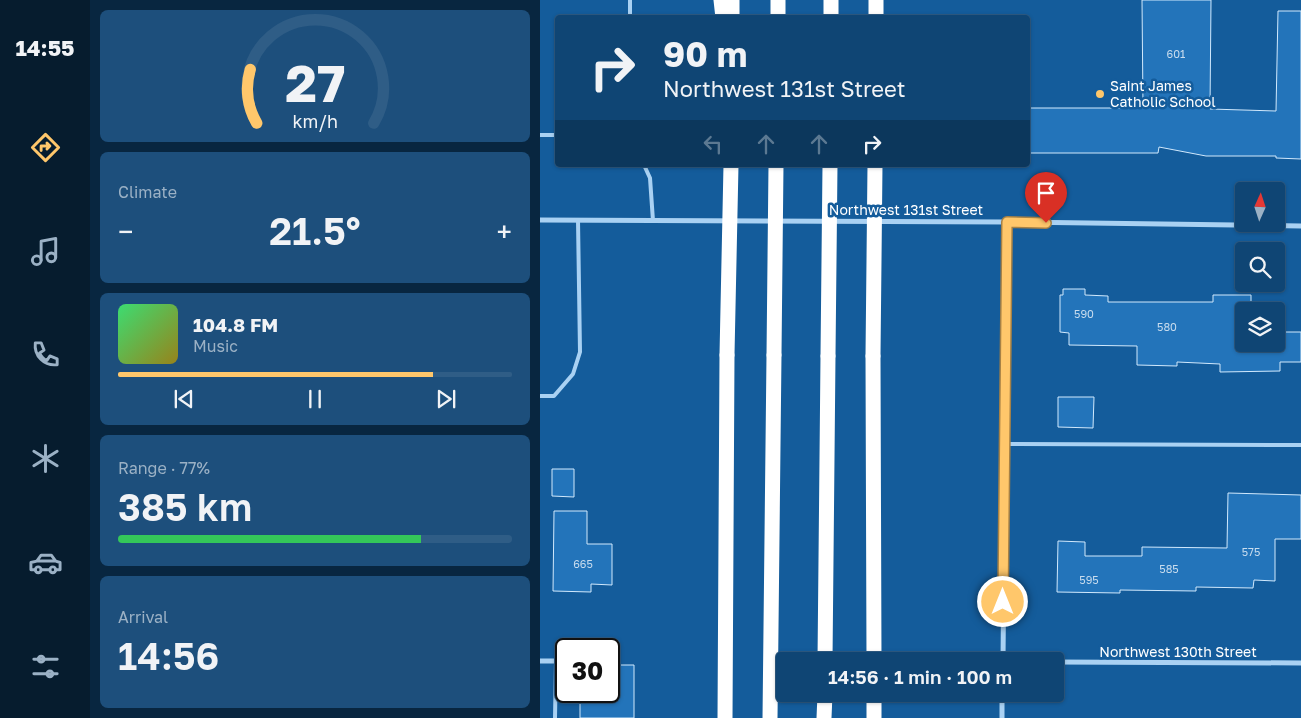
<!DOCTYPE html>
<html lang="en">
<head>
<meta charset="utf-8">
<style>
  body { margin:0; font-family:"Golos Text",sans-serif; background:#1d4f7c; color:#f1f3f6; height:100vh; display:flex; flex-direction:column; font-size:19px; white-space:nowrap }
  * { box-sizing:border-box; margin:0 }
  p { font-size:16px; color:#9bb1c5 }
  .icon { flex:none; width:28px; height:28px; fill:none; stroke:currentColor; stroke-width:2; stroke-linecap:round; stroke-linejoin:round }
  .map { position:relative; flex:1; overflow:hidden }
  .sheet { display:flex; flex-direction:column; gap:10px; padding:10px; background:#082640; width:450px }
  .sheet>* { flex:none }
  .guide { position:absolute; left:15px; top:15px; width:475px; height:152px; border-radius:5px; box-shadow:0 1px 4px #0004,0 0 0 1px #2f5d86; background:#0f4574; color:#f1f3f6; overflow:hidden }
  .needle { width:32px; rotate:3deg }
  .controls { position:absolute; left:695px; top:182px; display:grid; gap:10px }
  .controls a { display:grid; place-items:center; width:50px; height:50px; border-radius:5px; background:#0f4574; box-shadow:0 1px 4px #0004,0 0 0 1px #2f5d86; font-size:25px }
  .speed { position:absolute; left:15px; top:638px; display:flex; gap:10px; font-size:25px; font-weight:700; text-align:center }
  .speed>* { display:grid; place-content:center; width:65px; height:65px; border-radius:50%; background:#0f4574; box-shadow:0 1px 4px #0004,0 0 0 1px #2f5d86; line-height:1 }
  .speed .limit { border:2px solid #111; border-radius:8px; background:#fff; color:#111 }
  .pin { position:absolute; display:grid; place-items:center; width:42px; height:42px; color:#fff; margin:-51px -21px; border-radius:50% 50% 50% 0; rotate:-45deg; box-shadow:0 0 5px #0007 }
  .pin .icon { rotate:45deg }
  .me { position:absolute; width:55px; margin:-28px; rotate:0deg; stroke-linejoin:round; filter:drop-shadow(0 0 4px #0008) }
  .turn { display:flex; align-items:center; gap:18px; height:105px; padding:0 25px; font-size:22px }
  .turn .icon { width:65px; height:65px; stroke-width:2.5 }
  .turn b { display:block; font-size:35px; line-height:42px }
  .lanes { display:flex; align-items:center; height:48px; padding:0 25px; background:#0003; justify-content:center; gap:25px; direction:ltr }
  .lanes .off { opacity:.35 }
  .big { font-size:38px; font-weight:600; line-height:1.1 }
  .sheet .tile { flex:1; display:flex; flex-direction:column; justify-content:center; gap:8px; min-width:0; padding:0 18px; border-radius:8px; background:#1d4f7c }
  .sheet .dial { align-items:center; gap:0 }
  .dial svg { height:130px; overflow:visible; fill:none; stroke:#2f5d86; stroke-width:7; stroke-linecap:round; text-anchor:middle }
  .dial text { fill:#f1f3f6; stroke:none }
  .song { display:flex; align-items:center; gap:15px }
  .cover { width:60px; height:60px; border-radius:8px; background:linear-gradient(135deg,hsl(140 70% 55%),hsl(50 70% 35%)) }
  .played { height:5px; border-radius:2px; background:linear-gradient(90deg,#ffc76b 80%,#2f5d86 80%) }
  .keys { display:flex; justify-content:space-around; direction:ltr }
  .heat { display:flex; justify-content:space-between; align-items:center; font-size:28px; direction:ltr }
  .charge { height:8px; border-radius:4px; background:linear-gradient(90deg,#34c759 77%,#2f5d86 0) }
  .trip { position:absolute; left:236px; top:652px; width:288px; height:50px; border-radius:5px; background:#0f4574; box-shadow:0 1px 4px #0004,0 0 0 1px #2f5d86; font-weight:600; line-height:50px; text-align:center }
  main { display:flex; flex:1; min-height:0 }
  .tab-bar { display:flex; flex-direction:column; width:90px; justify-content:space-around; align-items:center; background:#061c2e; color:#9bb1c5 }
  .tab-bar .icon { width:35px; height:35px }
  .tab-bar .selected { color:#ffc76b }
  .tab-bar b { font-size:22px; color:#f1f3f6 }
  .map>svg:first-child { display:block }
  .building { fill:#2374ba; stroke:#d1e9fd; fill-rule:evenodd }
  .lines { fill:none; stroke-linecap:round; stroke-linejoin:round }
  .lane { stroke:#a9d1f3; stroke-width:4 }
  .street { stroke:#a9d1f3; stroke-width:5 }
  .highway { stroke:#fff; stroke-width:15 }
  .highway-bridge { stroke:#fff; stroke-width:15 }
  .route-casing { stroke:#a68146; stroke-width:12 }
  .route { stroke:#ffc76b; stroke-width:9 }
  .poi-dot { fill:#ffc76b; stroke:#145c9b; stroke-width:2 }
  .labels { text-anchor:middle; stroke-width:5; stroke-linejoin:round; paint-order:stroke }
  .number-label { font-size:11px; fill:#c8dcee }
  .poi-label { font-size:14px; fill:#fff; stroke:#145c9b; text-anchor:start }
  .street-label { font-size:14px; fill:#fff; stroke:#145c9b }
</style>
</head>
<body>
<main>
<nav class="tab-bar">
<b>14:55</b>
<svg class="icon selected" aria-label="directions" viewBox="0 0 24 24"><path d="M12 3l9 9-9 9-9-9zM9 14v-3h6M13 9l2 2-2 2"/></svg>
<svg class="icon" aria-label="music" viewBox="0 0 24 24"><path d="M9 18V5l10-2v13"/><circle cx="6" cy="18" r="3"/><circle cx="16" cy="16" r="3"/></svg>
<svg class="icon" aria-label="phone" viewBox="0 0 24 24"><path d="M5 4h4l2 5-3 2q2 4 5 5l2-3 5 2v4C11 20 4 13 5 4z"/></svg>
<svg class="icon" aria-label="climate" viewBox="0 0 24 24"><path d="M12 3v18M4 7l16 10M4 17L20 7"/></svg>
<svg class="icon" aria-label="car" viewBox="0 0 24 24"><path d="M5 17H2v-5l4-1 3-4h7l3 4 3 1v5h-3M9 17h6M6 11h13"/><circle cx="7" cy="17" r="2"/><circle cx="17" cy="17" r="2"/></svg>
<svg class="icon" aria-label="filters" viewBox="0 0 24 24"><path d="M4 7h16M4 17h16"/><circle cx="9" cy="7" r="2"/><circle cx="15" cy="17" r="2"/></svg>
</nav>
<section class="sheet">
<div class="tile dial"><svg viewBox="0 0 100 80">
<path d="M14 69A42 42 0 1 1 86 69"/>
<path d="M14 69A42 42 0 0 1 10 36" stroke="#ffc76b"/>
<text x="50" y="56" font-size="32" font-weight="700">27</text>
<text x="50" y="72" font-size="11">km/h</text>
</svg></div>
<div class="tile"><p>Climate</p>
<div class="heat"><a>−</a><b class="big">21.5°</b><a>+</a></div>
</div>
<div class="tile">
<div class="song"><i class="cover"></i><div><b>104.8 FM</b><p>Music</p></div></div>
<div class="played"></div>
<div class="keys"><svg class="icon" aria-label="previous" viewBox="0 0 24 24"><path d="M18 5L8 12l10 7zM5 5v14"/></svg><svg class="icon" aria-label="pause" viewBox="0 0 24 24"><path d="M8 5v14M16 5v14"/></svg><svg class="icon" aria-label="next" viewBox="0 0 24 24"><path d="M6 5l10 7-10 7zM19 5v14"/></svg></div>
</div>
<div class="tile"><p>Range · 77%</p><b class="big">385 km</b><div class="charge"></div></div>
<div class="tile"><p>Arrival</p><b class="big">14:56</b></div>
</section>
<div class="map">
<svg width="761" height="718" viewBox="0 0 761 718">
  <rect width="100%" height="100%" fill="#145c9b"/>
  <g class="building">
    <polygon points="602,0 671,0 670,109 736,111 738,11 761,11 761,159 736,158 736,156 666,156 619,147 618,153 488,153 488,108 603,108"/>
    <path d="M 523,289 L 545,289 L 545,295 L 568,296 L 568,302 L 673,302 L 673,295 L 711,295 L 711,309 L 737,309 L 737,332 L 761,332 L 761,362 L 740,362 L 740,371 L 680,372 L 680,364 L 637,362 L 637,366 L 597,365 L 597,346 L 529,345 L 529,333 L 520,332 L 520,295 L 523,295 ZM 704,311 L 736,311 L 736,344 L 704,344 Z"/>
    <polygon points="518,397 554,397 553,428 518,427"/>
    <polygon points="12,469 34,469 34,497 12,496"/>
    <polygon points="688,493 761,495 761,539 735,539 735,581 714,580 713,588 656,587 656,591 580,590 580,593 517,592 518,541 545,542 545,556 602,556 602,547 687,548"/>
    <polygon points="14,511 47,511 47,544 72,544 72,585 51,584 51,592 13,591"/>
    <polygon points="69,665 94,665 94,718 40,718 40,691 69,691"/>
  </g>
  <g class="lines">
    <g class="lane">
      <polyline points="90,0 90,18"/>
      <polyline points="0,135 18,135"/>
      <polyline points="104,165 110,178 113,221"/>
      <polyline points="0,396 14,396 33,374 40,352 38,220"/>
      <polyline points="464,444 761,445"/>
      <polyline points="15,718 16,661"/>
    </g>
    <g class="street">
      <polyline points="0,220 467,222 761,226"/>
      <polyline points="0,661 26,661"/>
      <polyline points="463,661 467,222"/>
      <polyline points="515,662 761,663"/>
      <polyline points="462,718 462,694"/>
    </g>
    <g class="highway">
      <polyline points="181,0 183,18"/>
      <polyline points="192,18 192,0"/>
      <polyline points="238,18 238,0"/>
      <polyline points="291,18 291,0"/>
      <polyline points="336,18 336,0"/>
      <polyline points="333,356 334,661"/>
      <polyline points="285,661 288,356"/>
      <polyline points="334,694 334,718"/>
      <polyline points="185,718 187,355"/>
      <polyline points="230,718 234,355"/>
      <polyline points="284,718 285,694"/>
    </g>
    <g class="highway-bridge">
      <polyline points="187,355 191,165"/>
      <polyline points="234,355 236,165"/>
      <polyline points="288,356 290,165"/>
      <polyline points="333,356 335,165"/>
    </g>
  </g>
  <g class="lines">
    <defs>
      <polyline id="route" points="463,602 467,222 506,223"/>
    </defs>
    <use href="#route" class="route-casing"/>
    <use href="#route" class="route"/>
  </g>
  <circle class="poi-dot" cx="560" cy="94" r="5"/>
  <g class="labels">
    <g class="number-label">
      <text x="636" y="58">601</text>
      <text x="544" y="318">590</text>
      <text x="627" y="331">580</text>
      <text x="711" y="556">575</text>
      <text x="43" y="568">665</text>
      <text x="629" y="573">585</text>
      <text x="549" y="584">595</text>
    </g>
    <g class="poi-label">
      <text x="570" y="91">Saint James<tspan x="570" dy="16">Catholic School</tspan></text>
    </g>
    <g class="street-label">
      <text x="366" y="215">Northwest 131st Street</text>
      <text x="638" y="657">Northwest 130th Street</text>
    </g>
  </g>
</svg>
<div class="controls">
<a><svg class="needle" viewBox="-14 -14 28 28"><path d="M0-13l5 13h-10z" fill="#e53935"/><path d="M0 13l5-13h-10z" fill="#9bb1c5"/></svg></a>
<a><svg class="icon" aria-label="search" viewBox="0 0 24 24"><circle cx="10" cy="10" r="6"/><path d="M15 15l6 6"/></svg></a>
<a><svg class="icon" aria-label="layers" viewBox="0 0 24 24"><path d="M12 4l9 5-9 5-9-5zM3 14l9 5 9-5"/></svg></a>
</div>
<div class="speed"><div class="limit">30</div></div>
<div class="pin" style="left:506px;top:223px;background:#d93025"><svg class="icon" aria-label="arrive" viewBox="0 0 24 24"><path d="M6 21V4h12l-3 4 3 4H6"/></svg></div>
<svg class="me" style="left:463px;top:602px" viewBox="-20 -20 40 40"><circle r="17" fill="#ffc76b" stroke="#fff" stroke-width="3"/><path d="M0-11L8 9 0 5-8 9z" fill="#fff"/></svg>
<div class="trip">14:56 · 1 min · 100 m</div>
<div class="guide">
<div class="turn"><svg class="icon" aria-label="right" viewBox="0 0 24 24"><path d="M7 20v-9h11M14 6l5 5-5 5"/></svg><div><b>90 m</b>Northwest 131st Street</div></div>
<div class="lanes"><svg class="icon off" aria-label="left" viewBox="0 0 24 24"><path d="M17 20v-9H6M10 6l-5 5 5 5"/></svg><svg class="icon off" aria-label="ahead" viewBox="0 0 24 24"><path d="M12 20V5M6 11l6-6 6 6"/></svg><svg class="icon off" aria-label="ahead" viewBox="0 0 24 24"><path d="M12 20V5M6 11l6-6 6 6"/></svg><svg class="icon" aria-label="right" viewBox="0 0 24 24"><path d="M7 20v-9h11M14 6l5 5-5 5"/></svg></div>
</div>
</div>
</main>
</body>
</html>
